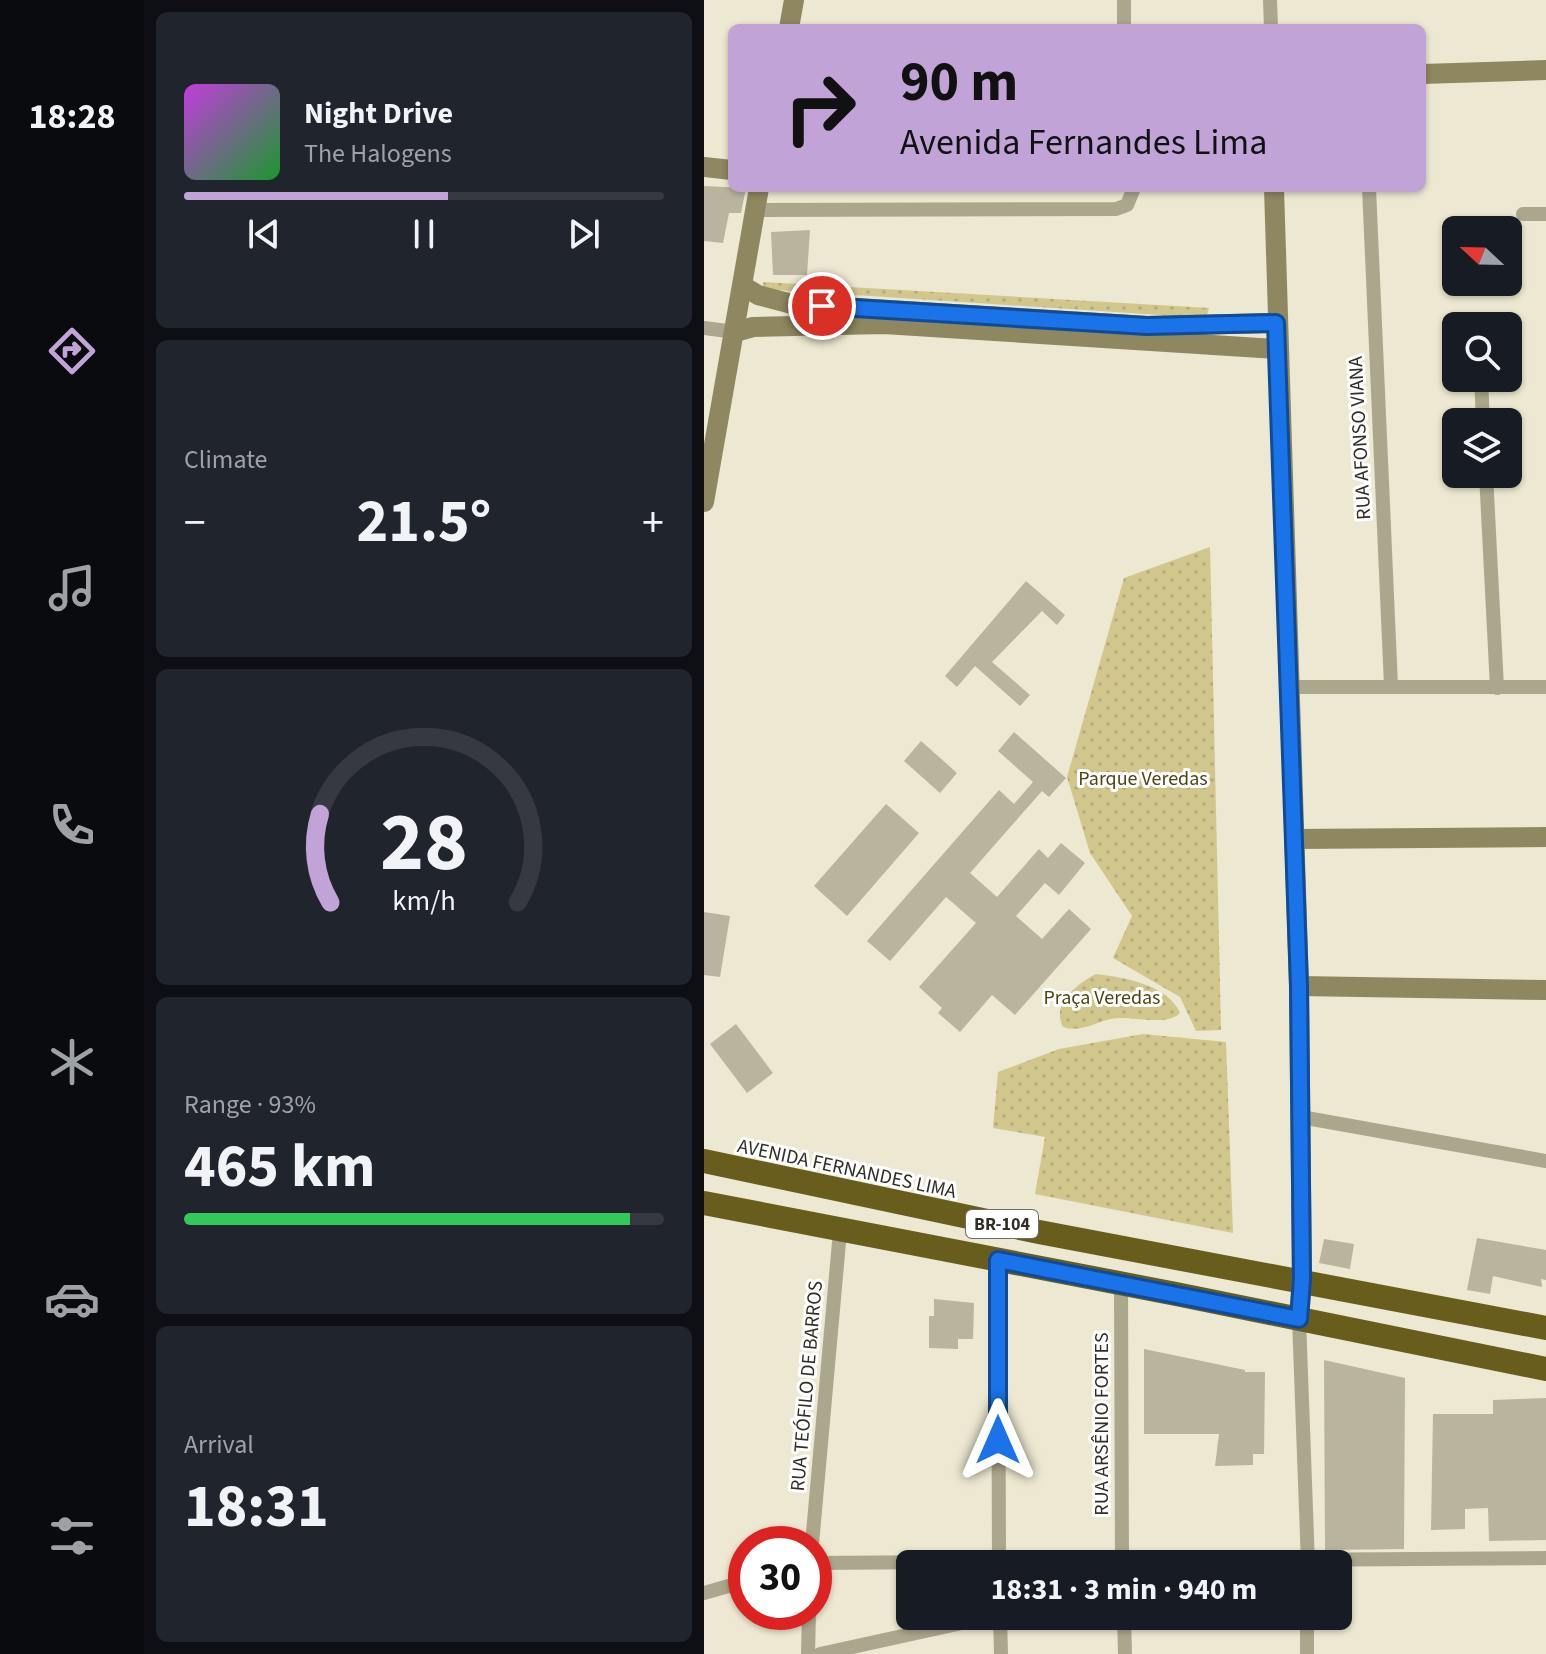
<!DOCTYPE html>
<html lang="en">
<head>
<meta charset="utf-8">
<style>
  body { margin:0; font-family:"Source Sans 3",sans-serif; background:#20242c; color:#f1f3f6; height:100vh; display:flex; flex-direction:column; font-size:30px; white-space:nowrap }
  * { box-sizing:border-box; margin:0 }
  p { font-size:26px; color:#9ea1a6 }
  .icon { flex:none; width:44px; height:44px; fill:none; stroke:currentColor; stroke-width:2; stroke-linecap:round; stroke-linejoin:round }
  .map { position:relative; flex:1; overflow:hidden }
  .panel { display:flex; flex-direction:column; gap:12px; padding:12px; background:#0d0f14; width:560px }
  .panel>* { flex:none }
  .banner { position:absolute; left:24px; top:24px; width:698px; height:168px; border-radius:12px; box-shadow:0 2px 6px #0004; background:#c1a3d8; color:#111; overflow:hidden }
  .needle { width:52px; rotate:292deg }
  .fabs { position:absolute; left:738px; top:216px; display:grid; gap:16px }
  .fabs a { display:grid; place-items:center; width:80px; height:80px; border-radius:12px; background:#171b24; box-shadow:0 2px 6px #0004; font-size:40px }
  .speed { position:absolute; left:24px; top:1526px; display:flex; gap:16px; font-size:40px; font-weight:700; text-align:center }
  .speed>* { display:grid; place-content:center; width:104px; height:104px; border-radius:50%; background:#171b24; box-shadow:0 2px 6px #0004; line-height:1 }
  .speed .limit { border:12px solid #d22; background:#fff; color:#111 }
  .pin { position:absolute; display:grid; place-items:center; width:68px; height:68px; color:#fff; margin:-34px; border:4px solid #fff; border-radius:50%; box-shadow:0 2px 8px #0007 }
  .me { position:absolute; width:88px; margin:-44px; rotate:0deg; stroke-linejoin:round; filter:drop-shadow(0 0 6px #0008) }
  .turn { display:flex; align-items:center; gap:28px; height:168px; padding:0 40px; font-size:36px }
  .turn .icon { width:104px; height:104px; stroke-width:2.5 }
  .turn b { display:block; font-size:56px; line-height:68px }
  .big { font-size:60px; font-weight:700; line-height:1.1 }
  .panel .widget { flex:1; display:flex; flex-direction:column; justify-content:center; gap:12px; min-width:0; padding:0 28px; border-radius:12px; background:#20242c }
  .panel .dial { align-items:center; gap:0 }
  .dial svg { height:208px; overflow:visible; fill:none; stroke:#363941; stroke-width:7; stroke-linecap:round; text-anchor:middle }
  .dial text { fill:#f1f3f6; stroke:none }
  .song { display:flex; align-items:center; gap:24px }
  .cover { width:96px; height:96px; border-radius:12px; background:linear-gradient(135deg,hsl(290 70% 55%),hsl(130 70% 35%)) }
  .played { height:8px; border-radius:4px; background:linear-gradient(90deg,#c1a3d8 55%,#363941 55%) }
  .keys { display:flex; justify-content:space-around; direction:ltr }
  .heat { display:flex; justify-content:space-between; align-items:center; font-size:44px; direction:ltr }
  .charge { height:12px; border-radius:6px; background:linear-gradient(90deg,#34c759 93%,#363941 0) }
  .trip { position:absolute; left:192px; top:1550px; width:456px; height:80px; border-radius:12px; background:#171b24; box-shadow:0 2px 6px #0004; font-weight:700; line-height:80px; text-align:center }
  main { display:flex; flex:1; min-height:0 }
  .dock { display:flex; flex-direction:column; width:144px; justify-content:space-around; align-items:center; background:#090b0e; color:#9ea1a6 }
  .dock .icon { width:56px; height:56px }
  .dock .on { color:#c1a3d8 }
  .dock b { font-size:36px; color:#f1f3f6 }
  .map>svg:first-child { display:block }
  .park { fill:url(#park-dots) }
  .building { fill:#b8b49e }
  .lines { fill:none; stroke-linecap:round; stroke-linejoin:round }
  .street { stroke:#aba78c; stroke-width:14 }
  .secondary { stroke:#8f875f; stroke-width:20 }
  .highway { stroke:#685d1d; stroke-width:24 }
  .route-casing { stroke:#114b97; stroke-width:20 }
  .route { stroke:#1a73e8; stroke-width:14 }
  .labels { text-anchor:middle; stroke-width:6; stroke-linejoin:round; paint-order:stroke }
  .shield { fill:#fff; stroke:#6f6d67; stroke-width:2 }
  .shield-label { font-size:18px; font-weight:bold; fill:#312f26 }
  .street-label { font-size:20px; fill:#312f26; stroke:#fff }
  .park-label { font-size:20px; fill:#4e4514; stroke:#fff }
</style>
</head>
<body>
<main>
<nav class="dock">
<b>18:28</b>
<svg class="icon on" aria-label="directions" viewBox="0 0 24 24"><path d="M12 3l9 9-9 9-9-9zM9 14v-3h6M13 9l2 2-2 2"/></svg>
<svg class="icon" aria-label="music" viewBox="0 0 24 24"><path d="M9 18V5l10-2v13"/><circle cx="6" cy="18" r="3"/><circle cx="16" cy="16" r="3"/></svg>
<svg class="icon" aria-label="phone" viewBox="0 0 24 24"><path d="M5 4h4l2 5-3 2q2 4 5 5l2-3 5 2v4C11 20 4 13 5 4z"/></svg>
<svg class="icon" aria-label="climate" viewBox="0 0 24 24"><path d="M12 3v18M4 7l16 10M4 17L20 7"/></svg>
<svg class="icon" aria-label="car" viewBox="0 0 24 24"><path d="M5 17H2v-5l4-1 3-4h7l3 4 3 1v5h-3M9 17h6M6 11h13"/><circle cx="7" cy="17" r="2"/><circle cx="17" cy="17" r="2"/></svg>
<svg class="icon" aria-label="filters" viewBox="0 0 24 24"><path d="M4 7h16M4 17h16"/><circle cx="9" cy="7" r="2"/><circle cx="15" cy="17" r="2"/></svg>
</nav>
<section class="panel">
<div class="widget">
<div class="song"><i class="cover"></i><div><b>Night Drive</b><p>The Halogens</p></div></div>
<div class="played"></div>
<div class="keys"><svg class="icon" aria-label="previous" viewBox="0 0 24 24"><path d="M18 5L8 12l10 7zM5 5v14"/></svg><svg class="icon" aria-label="pause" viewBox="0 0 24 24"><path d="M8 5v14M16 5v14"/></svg><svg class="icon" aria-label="next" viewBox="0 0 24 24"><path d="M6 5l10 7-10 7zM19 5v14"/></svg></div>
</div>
<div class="widget"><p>Climate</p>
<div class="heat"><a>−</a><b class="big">21.5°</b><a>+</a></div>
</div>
<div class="widget dial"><svg viewBox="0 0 100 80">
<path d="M14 69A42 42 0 1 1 86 69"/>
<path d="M14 69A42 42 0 0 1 10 35" stroke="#c1a3d8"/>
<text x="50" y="56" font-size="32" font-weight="700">28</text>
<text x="50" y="72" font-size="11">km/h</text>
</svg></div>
<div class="widget"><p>Range · 93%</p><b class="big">465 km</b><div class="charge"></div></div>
<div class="widget"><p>Arrival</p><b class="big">18:31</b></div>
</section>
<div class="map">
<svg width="842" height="1654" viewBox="0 0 842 1654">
  <defs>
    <pattern id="park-dots" width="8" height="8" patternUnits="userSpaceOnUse" patternTransform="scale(2)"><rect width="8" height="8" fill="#d1c78d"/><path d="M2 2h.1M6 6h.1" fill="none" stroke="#b4ab7a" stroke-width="1.8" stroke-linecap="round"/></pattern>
  </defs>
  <rect width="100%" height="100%" fill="#ece8d1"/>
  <g class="park">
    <polygon points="59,282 505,308 502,318 60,289"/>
    <polygon points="506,547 517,1030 492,1031 476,997 409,958 428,916 386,853 363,777 420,578"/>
    <path d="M 392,974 C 419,977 465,985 476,1013 C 463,1026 432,1017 414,1018 C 395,1019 378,1034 359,1027 C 347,1003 373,984 392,974 Z"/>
    <polygon points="439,1034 522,1042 529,1233 331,1194 341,1137 289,1128 294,1072 355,1049"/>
  </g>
  <g class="building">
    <polygon points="0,186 42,188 37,213 25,213 19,243 0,241"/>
    <polygon points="106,230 103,275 69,275 67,232"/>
    <polygon points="322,581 361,615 353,625 338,611 288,662 326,695 316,706 271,666 253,687 241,676"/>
    <polygon points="310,732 362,778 345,797 338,791 266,873 293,897 335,849 344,858 357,843 381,863 355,895 341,883 312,916 338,939 365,909 387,929 311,1015 288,995 256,1032 234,1013 238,1008 215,987 272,923 242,897 186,961 163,941 295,790 310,804 329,782 294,751"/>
    <polygon points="217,741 253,773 236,793 200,761"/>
    <polygon points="182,804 215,833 143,916 110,886"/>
    <polygon points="0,912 26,916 16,977 0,975"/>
    <polygon points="32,1024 69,1073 43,1093 6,1044"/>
    <polygon points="773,1238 842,1250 842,1280 837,1279 838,1287 789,1276 786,1294 763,1290"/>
    <polygon points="620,1239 650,1244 646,1269 615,1263"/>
    <polygon points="230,1299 270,1303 269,1339 254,1339 254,1349 225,1348 225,1316 230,1316"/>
    <polygon points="440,1349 541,1370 541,1372 561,1372 560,1454 549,1454 549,1465 511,1466 515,1434 440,1434"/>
    <polygon points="620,1360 701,1378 700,1549 621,1550"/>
    <polygon points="842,1398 842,1540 785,1541 784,1508 761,1509 761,1529 727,1530 729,1414 789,1414 789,1400"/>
  </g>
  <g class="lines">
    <g class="street">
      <polyline points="420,0 420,28"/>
      <polyline points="566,0 567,28"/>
      <polyline points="665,188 687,686"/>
      <polyline points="52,210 412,209 423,205 430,188"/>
      <polyline points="819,214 842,214"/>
      <polyline points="0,328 31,332"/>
      <polyline points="777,378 779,422"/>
      <polyline points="782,474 793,688"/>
      <polyline points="586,687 842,687"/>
      <polyline points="597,1117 842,1161"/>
      <polyline points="294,1260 295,1564"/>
      <polyline points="417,1283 418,1564"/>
      <polyline points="595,1319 604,1564"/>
      <polyline points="108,1544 136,1231"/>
      <polyline points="110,1563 842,1558"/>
      <polyline points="0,1593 42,1581"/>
      <polyline points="296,1616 297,1654"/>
      <polyline points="420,1616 421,1654"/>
      <polyline points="104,1654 105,1612"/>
      <polyline points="116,1654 290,1616"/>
      <polyline points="603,1654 603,1616"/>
    </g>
    <g class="secondary">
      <polyline points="85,28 90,0"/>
      <polyline points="718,74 842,70"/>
      <polyline points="0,167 28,170"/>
      <polyline points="570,188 595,986 598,1279 595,1319"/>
      <polyline points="39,286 54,295 88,304 443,326 572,323"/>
      <polyline points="31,332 49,327 180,324 573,349"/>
      <polyline points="0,502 55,188"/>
      <polyline points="591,839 842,837"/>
      <polyline points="595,986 842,990"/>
    </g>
    <g class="highway">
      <polyline points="0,1161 335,1232 842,1328"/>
      <polyline points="0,1203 472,1294 842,1369"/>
    </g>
  </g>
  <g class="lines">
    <defs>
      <polyline id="route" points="118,306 443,326 572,323 595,986 598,1279 595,1319 294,1260 294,1440"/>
    </defs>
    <use href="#route" class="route-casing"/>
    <use href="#route" class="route"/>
  </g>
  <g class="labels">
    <rect class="shield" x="262" y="1210" width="72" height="28" rx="6"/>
    <g class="shield-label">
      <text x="298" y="1230">BR-104</text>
    </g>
    <g class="street-label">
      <text transform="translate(655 438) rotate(-93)" y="7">RUA AFONSO VIANA</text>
      <text transform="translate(143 1168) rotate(12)" y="7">AVENIDA FERNANDES LIMA</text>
      <text transform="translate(102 1386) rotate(-85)" y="7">RUA TEÓFILO DE BARROS</text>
      <text transform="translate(397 1424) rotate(-90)" y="7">RUA ARSÊNIO FORTES</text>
    </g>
    <g class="park-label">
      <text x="439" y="785">Parque Veredas</text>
      <text x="398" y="1004">Praça Veredas</text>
    </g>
  </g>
</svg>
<div class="fabs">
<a><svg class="needle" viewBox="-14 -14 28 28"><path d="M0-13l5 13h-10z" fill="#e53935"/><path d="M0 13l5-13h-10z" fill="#9ea1a6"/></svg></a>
<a><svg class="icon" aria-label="search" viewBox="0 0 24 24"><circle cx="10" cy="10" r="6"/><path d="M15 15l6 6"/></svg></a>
<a><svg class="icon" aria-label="layers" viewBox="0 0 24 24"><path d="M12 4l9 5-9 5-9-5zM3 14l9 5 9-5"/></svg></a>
</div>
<div class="speed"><div class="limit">30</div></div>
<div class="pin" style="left:118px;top:306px;background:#d93025"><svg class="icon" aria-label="arrive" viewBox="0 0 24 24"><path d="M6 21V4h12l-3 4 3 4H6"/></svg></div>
<svg class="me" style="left:294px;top:1440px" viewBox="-20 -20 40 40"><path d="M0-17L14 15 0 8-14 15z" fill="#1a73e8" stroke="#fff" stroke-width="4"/></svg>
<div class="trip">18:31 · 3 min · 940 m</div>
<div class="banner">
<div class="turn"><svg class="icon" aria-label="right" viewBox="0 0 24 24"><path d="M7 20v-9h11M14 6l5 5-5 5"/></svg><div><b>90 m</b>Avenida Fernandes Lima</div></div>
</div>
</div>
</main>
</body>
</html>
